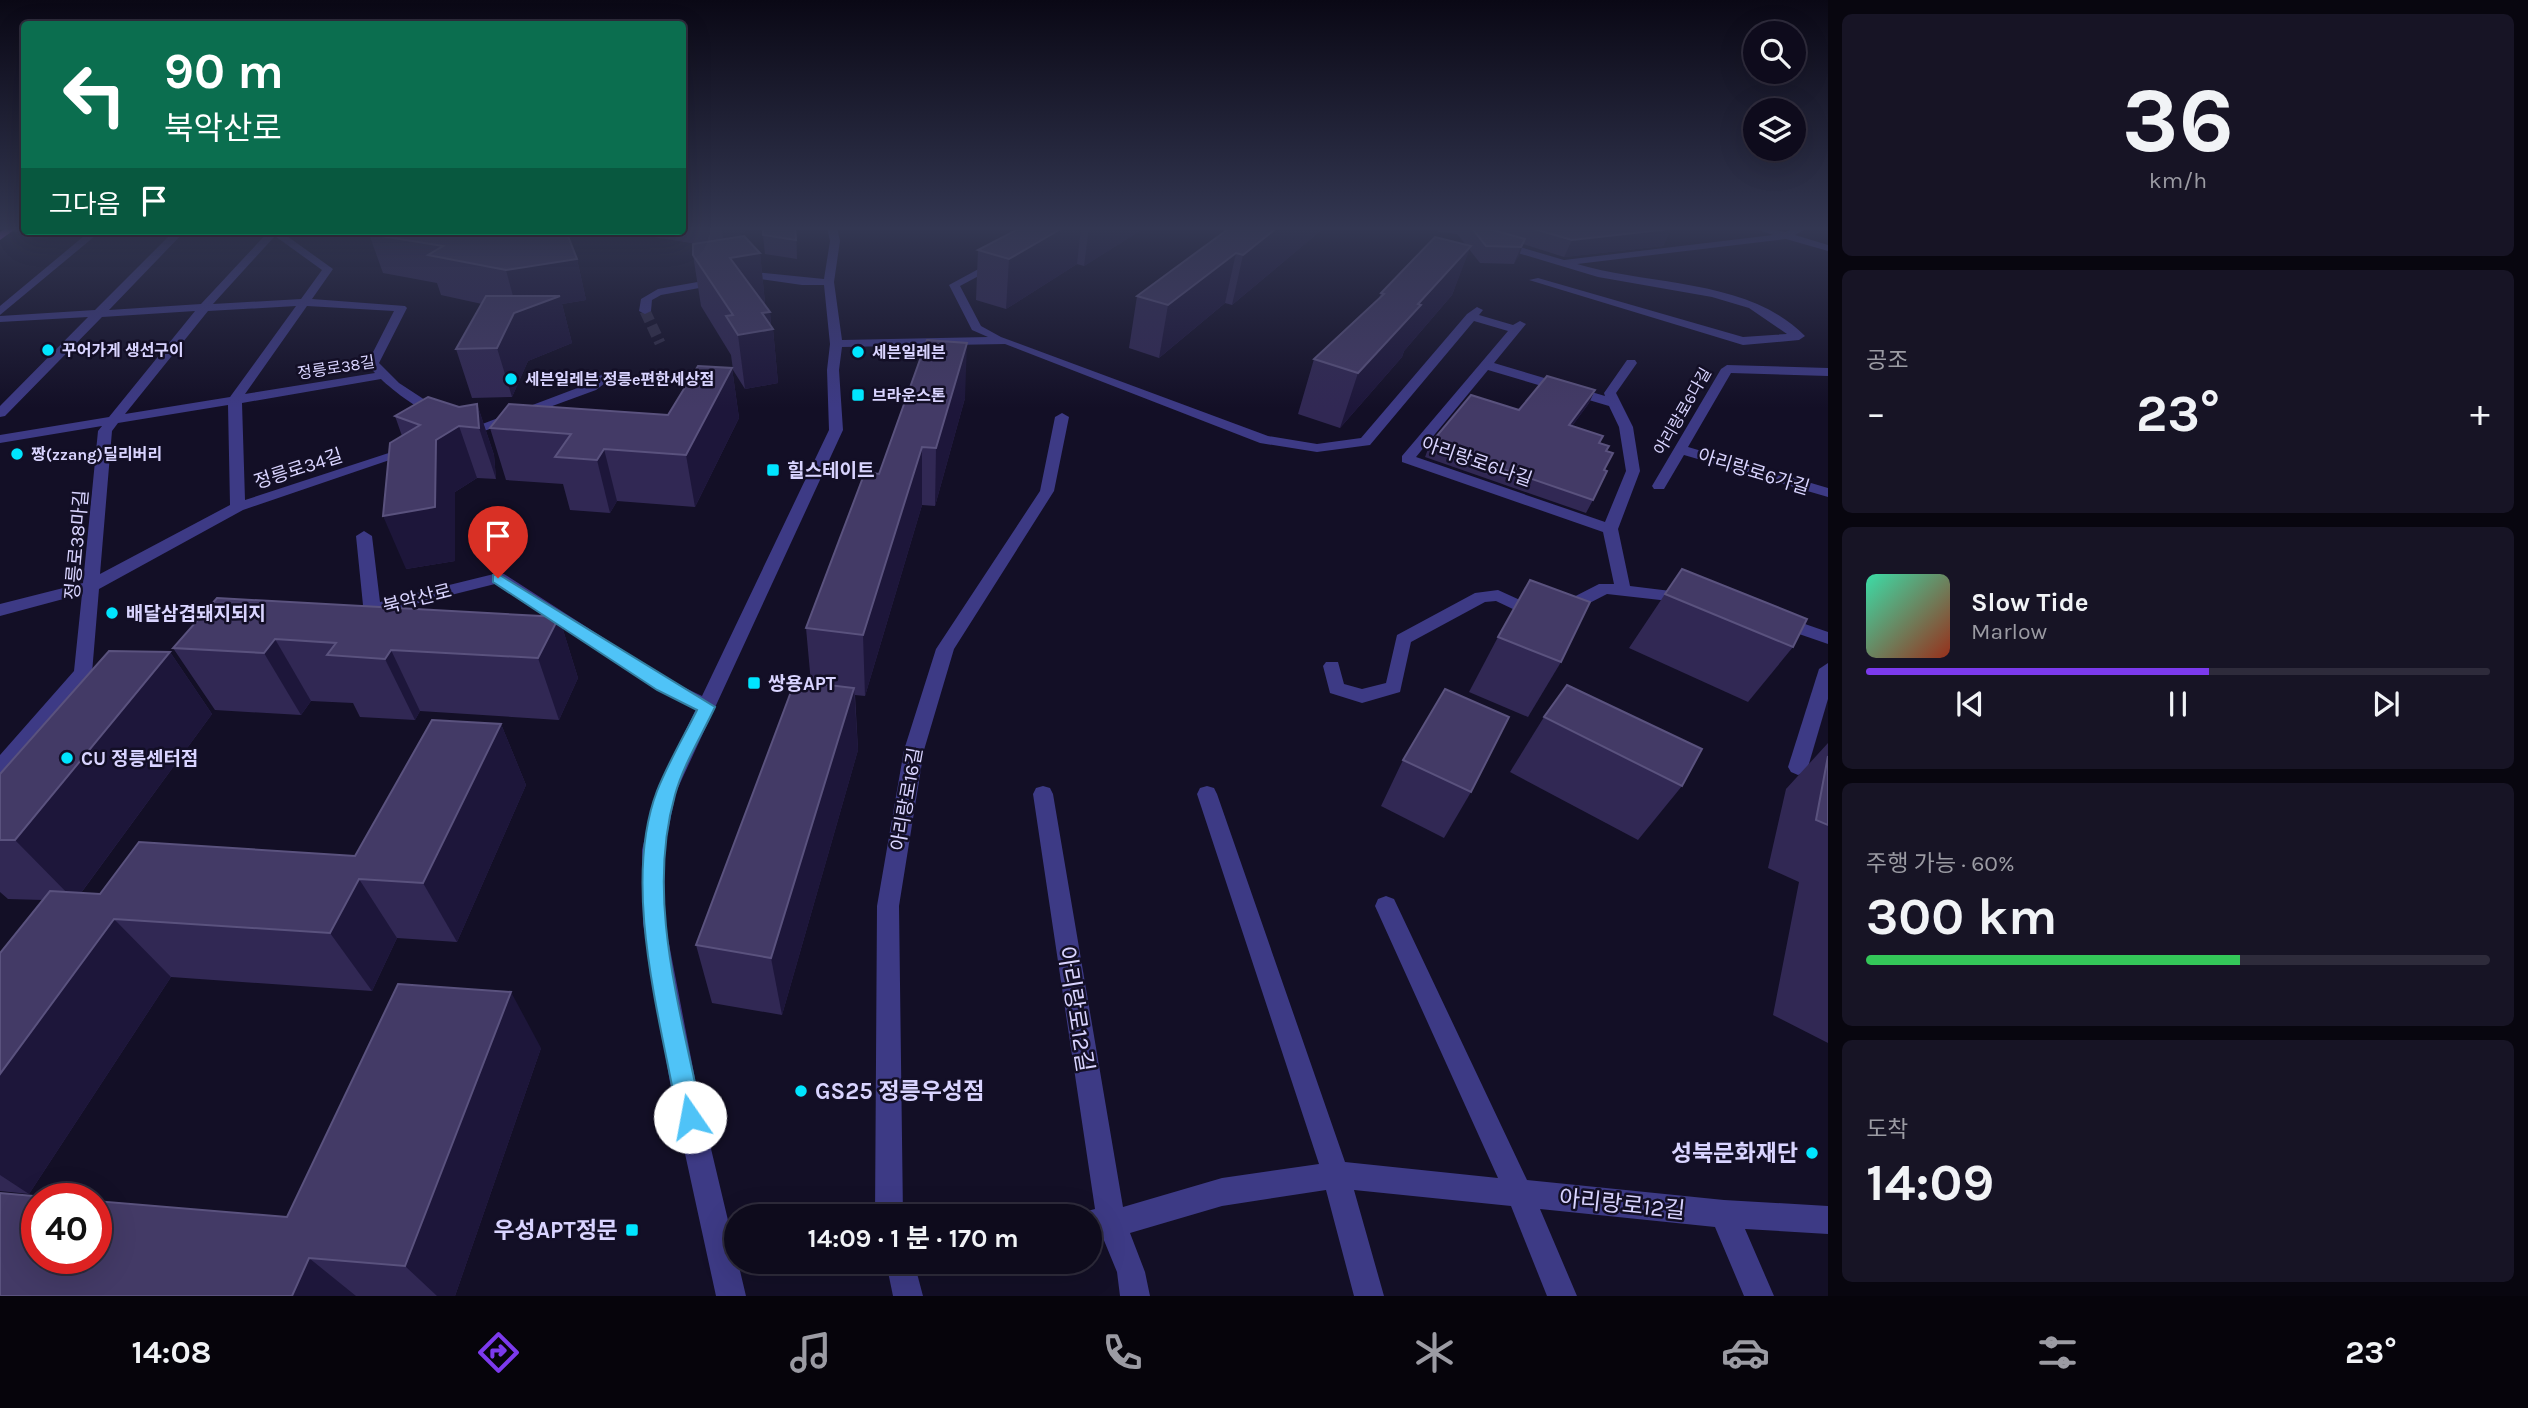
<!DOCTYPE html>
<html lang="ko">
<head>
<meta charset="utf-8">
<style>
  body { margin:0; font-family:Karla,"Noto Sans KR",sans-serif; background:#171425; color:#f1f3f6; height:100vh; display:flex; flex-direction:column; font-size:26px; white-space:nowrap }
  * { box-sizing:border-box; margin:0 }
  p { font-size:23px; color:#9b9ba3 }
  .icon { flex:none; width:38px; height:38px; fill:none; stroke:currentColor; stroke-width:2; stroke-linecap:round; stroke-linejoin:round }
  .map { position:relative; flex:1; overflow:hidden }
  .side { display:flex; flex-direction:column; gap:14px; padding:14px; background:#08060f; width:700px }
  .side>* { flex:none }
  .guide { position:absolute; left:21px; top:21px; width:665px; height:214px; border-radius:7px; box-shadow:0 7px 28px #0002,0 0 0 2px #2e2b3b; background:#0b6e4f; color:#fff; overflow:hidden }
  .buttons { position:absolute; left:1743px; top:21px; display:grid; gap:14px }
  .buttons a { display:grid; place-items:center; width:63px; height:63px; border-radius:50%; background:#0e0b1c; box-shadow:0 7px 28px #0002,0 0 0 2px #2e2b3b; font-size:35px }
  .speed { position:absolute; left:21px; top:1183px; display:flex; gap:14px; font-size:35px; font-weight:700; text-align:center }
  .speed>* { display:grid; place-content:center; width:91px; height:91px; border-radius:50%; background:#0e0b1c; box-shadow:0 7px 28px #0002,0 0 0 2px #2e2b3b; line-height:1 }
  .speed .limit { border:10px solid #d22; background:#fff; color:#111 }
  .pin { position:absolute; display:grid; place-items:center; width:60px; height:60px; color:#fff; margin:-72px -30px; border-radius:50% 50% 50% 0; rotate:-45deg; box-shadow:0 0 7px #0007 }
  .pin .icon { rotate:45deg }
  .me { position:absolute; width:77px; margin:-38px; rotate:348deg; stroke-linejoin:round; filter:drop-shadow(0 0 5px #0008) }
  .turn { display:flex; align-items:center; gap:24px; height:147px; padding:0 28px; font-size:32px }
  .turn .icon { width:91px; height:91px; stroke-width:2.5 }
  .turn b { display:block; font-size:49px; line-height:60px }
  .then { display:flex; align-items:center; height:66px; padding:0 28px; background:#0003; gap:14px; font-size:26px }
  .big { font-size:52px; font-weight:700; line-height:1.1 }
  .side .widget { flex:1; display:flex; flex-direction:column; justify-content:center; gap:10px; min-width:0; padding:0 24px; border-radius:10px; background:#171425 }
  .side .dial { align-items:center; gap:0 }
  .dial b { font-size:91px; line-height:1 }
  .song { display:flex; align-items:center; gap:21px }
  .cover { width:84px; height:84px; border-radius:10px; background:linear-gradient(135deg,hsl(160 70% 55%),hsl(10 70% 35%)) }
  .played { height:7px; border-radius:4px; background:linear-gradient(90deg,#7c3aed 55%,#2e2b3b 55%) }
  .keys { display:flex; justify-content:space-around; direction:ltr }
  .heat { display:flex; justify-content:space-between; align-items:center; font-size:38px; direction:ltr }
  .charge { height:10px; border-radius:5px; background:linear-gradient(90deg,#34c759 60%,#2e2b3b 0) }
  .trip { position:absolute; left:724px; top:1204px; width:378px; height:70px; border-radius:35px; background:#0e0b1c; box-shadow:0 7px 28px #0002,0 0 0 2px #2e2b3b; font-weight:700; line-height:70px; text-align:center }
  .tab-bar { display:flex; height:112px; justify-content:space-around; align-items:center; background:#06040b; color:#9b9ba3 }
  .tab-bar .icon { width:49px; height:49px }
  .tab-bar .active { color:#7c3aed }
  .tab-bar b { font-size:32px; color:#f1f3f6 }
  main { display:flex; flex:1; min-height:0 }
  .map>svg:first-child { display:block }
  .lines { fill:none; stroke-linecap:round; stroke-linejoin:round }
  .minor-tunnel { stroke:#312d47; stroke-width:11; stroke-dasharray:11 5; stroke-linecap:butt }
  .minor { fill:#3d3a85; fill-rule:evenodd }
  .major { fill:#c25bff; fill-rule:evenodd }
  .wall { fill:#312854 }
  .shaded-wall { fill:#1d163a }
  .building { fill:#433a66; stroke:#5a527e; stroke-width:2 }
  .route { fill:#4fc3f7; stroke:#337fa1; stroke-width:2 }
  .poi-dot { fill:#00e5ff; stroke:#130f26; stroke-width:2.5 }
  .labels { text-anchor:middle; stroke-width:5; stroke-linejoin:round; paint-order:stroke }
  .far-poi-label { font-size:16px; font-weight:bold; fill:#d9d4ff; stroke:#130f26; text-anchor:start }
  .far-street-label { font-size:16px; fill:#d9d4ff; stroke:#130f26 }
  .street-label { font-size:19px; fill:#d9d4ff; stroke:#130f26 }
  .poi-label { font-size:19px; font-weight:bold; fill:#d9d4ff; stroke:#130f26; text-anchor:start }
  .near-street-label { font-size:23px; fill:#d9d4ff; stroke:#130f26 }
  .near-poi-label { font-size:23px; font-weight:bold; fill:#d9d4ff; stroke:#130f26; text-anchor:end }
</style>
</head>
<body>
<main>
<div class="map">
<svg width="1828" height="1296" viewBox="0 0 1828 1296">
  <rect width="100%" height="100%" fill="#130f26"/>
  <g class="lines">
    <polyline class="minor-tunnel" points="645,311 660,343"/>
    <g class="minor">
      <polygon points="10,227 24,227 24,231 28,231 7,232 7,228"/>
      <polygon points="745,227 809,227 804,230 750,230"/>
      <path d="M 827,227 L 837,227 L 840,241 L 834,282 L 842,340 L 988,337 L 972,330 L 949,285 L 997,259 L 1002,262 L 1001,264 L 960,286 L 981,326 L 1001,337 L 1268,436 L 1317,444 L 1361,438 L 1467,314 L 1477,307 L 1483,310 L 1479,315 L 1513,325 L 1520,321 L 1526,324 L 1494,363 L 1605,396 L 1604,393 L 1627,360 L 1635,360 L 1637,363 L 1616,393 L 1633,427 L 1640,471 L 1618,529 L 1630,586 L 1687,593 L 1695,598 L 1687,603 L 1607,594 L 1570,613 L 1558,613 L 1556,609 L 1558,605 L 1599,584 L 1614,584 L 1603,532 L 1402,462 L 1402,456 L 1508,331 L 1474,321 L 1370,445 L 1317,452 L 1260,443 L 1005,344 L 842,347 L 839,370 L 843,430 L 676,792 L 664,850 L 665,923 L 698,1094 L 746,1296 L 716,1296 L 672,1094 L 643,923 L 642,850 L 656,792 L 696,709 L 657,690 L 495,584 L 359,618 L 353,616 L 351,612 L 353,608 L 363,605 L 356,536 L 364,531 L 372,536 L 380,602 L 498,573 L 504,574 L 669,680 L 702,696 L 829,430 L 827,370 L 830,344 L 824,285 L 802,285 L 754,278 L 661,295 L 652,300 L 651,311 L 645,314 L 639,311 L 641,299 L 658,289 L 754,272 L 824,279 L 830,241 ZM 1488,370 L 1609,406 L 1619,427 L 1626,471 L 1605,522 L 1416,457 Z"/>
      <path d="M 1459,227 L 1471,227 L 1496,240 L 1564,260 L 1773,235 L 1751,227 L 1766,227 L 1785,232 L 1797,227 L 1809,227 L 1795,235 L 1828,245 L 1828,251 L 1786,239 L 1577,264 C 1650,286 1748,278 1805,336 L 1799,340 L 1743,345 L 1529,280 L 1538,278 L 1743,337 L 1787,334 L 1749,308 L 1712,297 L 1598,277 L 1488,244 Z"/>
      <polygon points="90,231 101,231 0,315 0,306"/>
      <path d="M 174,231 L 185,231 L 109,310 L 201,304 L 269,231 L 280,231 L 333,269 L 312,299 L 405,306 L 407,308 L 379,363 L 399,383 L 445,413 L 443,416 C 428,418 392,390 381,379 L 242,403 L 245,500 L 404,448 L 409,447 L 416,451 L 243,510 L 99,589 L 92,673 L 79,690 L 96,690 L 99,695 L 96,700 L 67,704 L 7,773 L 0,776 L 0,755 L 74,671 L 82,594 L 0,616 L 0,604 L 83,583 L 98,431 L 102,426 L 0,443 L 0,435 L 109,417 L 195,311 L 102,317 L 5,416 L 0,417 L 0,406 L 88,317 L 0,322 L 0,316 L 95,310 ZM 275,236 L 322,270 L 301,299 L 213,304 ZM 296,306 L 230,397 L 125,414 L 208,311 ZM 307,306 L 394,311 L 367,364 L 375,373 L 245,394 ZM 228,405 L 230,505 L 100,574 L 112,431 L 118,423 Z"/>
      <polygon points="1727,365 1828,368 1828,376 1731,373 1688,447 1828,488 1828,497 1684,455 1664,489 1654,489 1652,486 1721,369"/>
      <polygon points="608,370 618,373 596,390 468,437 463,438 456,434 588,384"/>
      <polygon points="1062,413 1069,417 1054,491 954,649 924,750 899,906 903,1216 875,1216 877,906 904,750 936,649 1040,491 1055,417"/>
      <polygon points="1498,590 1542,610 1544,614 1536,620 1496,601 1485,602 1411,642 1400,692 1362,703 1330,693 1323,666 1326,662 1338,662 1344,684 1362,689 1386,683 1397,635 1475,593"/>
      <polygon points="1782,616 1828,632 1828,644 1776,626 1773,622"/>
      <polygon points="1828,663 1828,699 1808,767 1805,772 1798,775 1791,772 1788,767 1819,669"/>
      <polygon points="1043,786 1050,788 1053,794 1123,1207 1222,1178 1319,1164 1197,794 1200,788 1207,786 1214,788 1217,794 1345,1162 1498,1178 1375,906 1378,899 1386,896 1394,899 1527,1180 1724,1200 1828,1206 1828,1234 1745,1229 1774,1296 1744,1296 1715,1227 1540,1209 1577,1296 1547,1296 1511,1206 1354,1190 1384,1296 1354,1296 1326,1190 1222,1206 1130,1233 1145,1272 1150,1296 1120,1296 1117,1272 1103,1238 1090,1237 1090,1216 1079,1216 1080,1213 1095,1209 1033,794 1036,788"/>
      <polygon points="886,1262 914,1262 923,1296 893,1296"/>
    </g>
    <polygon class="major" points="7,227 18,227 0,240 0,232"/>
  </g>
  <g class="wall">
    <polygon points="682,227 745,227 746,230 738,237 760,253 765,303 763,304 770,312 771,326 773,329 778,383 745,389 733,370 731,355 701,306 693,255 697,244 616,231 682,231"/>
    <polygon points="796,227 797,259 765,254 763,235"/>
    <polygon points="1022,227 1146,227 1084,266 1077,264 1006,309 976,300 978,250"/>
    <polygon points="1231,227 1325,227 1232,305 1225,303 1159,358 1129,348 1137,296"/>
    <polygon points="1433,227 1488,227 1492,229 1493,227 1667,227 1671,229 1663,246 1564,257 1523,244 1514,264 1480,263 1469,249 1452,295 1404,351 1402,357 1340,428 1298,414 1314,359 1379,298 1381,293 1465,244 1457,234 1439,232"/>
    <polygon points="372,231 521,231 577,259 586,300 562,304 572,343 528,361 512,397 472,398 456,349 482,304 441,295 437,283 383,273 369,234 372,232"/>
    <polygon points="732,368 739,418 695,507 617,501 610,513 570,510 563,484 506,480 490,428 668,415"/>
    <polygon points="1595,390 1589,403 1572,426 1599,443 1606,451 1604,470 1593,500 1586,513 1425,457 1430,444 1519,410"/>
    <polygon points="965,398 935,506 922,505 865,696 855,695 858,750 782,1015 712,1003 696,945 811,683 806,628 879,474"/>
    <polygon points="477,404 494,455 496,479 477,478 455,492 455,561 406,569 402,436 395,416"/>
    <polygon points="1665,594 1793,647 1748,702 1629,648"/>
    <polygon points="217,598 559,617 578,678 559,720 420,711 415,720 360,717 353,703 311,701 301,715 215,710 173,648"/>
    <polygon points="1498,637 1561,662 1528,717 1469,692"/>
    <polygon points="170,652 212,714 81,893 100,894 355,856 501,724 526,785 457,942 397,938 372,991 171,977 29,1194 0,1191 0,953 43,900 8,899 0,892 0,774"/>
    <polygon points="1544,717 1682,786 1638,840 1510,772"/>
    <polygon points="1828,743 1828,1043 1773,1015 1799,882 1768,868 1786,789"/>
    <polygon points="1403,760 1471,792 1444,838 1381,806"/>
    <polygon points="541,1048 455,1296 0,1296 287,1217"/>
  </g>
  <g class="shaded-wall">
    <polygon points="722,227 745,227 746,230 724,248"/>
    <polygon points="1064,227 1081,227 1077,264 1006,309 1009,259"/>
    <polygon points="1089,227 1146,227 1084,266"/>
    <polygon points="1278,227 1325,227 1232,305 1243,255"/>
    <polygon points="1671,229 1663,246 1564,257 1572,240"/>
    <polygon points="1525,239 1519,256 1514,264 1521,247"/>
    <polygon points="1471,246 1452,295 1404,351 1402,357 1340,428 1358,373"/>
    <polygon points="760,253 765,303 736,309 730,258"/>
    <polygon points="1236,253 1225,303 1159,358 1168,305"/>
    <polygon points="577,259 586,300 562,304 572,343 528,361 512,397 497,348 514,313 517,311 506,270"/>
    <polygon points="770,312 771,329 773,329 778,383 745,389 738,335 762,313"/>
    <polygon points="967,343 965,398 935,506 936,448"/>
    <polygon points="732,368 739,418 695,507 686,455"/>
    <polygon points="1595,390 1589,403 1563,438 1569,425"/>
    <polygon points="477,404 494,455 496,479 479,428"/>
    <polygon points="459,426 477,478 455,492 455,561 406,569 383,516 436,440"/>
    <polygon points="922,447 922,505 865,696 863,635"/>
    <polygon points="604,449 617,501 610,513 597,460"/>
    <polygon points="559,617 578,678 559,720 538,658"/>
    <polygon points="275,639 311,701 301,715 264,653"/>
    <polygon points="391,650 420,711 415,720 385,659"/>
    <polygon points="170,652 212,714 75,901 15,840"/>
    <polygon points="854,688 858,750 782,1015 771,958"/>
    <polygon points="501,724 526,785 457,942 423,883"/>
    <polygon points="359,879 397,938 372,991 330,933"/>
    <polygon points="114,919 171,977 29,1194 0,1175 0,1074"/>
    <polygon points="511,992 541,1048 455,1296 437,1296 405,1266"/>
    <polygon points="309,1258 356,1296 292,1296"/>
  </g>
  <g class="building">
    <polygon points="763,227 795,227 796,240 763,235"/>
    <polygon points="1022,227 1064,227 1009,259 978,250"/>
    <polygon points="1231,227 1278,227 1243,255 1236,253 1168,305 1137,296"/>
    <polygon points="1471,227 1488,227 1493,230 1525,239 1521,247 1486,246"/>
    <polygon points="1527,227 1667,227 1671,229 1572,240"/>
    <polygon points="375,231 521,231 551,236 559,231 566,231 577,259 506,270 428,255 443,246 369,234"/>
    <polygon points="744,236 760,253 730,258 770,312 762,313 773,329 738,335 726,316 733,315 693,255 693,244"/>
    <polygon points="1435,237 1471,246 1418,304 1421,305 1358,373 1314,359 1384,294 1381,293"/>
    <polygon points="486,296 560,296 514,313 497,348 456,349"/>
    <polygon points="927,340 967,343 936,448 922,447 863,635 806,628 865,472 879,474"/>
    <polygon points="698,366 732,368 686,455 604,449 597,460 555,457 571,434 490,428 509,404 668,415"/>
    <polygon points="1547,376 1595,390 1569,425 1603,436 1599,443 1609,446 1606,451 1613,453 1604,470 1607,471 1593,500 1430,444 1471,395 1519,410"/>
    <polygon points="428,397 459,407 477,404 479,428 459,426 436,440 435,507 383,516 390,443 420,425 395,416"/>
    <polygon points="1682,569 1807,619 1793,647 1665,594"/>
    <polygon points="1530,580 1590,602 1561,662 1498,637"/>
    <polygon points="217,598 559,617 538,658 391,650 385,659 327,655 336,643 275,639 264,653 173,648"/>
    <polygon points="109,651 170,652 15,840 0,840 0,774"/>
    <polygon points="795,681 854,688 771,958 696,945"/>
    <polygon points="1567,685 1702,749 1682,786 1544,717"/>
    <polygon points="1445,689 1509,717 1471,792 1403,760"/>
    <polygon points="432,720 501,724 423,883 359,879 330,933 114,919 0,1074 0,953 50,891 100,894 139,842 355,856"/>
    <polygon points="1828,756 1828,825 1816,820"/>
    <polygon points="398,984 511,992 405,1266 309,1258 292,1296 0,1296 0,1193 67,1199 37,1199 37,1258 96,1258 96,1201 287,1217"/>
  </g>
  <linearGradient id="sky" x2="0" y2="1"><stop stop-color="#0a0815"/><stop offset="0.56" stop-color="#333752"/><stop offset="1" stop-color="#333752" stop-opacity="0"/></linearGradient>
  <rect width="1828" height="408" fill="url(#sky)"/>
  <path class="route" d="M 498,574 L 715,707 C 702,735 683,765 675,795 C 645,900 682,1013 702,1117 L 699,1126 L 690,1129 L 682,1126 L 678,1117 C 661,1021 621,885 657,791 C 668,763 684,736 697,710 L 657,690 L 493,582 L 493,575 Z"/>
  <g class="poi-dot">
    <circle cx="48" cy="350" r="7"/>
    <circle cx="858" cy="352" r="7"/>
    <circle cx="511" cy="379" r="7"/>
    <rect x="851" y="388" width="14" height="14" rx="3.5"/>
    <circle cx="17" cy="454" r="7"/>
    <rect x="766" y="463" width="14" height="14" rx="3.5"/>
    <circle cx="112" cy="613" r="7"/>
    <rect x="747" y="676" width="14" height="14" rx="3.5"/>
    <circle cx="67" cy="758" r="7"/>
    <circle cx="801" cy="1091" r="7"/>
    <circle cx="1812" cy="1153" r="7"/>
    <rect x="625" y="1223" width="14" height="14" rx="3.5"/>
  </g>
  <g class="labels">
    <g class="far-poi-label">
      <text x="62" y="356">꾸어가게 생선구이</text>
      <text x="872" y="358">세븐일레븐</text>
      <text x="525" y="385">세븐일레븐 정릉e편한세상점</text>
      <text x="872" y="401">브라운스톤</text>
      <text x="31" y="460">짱(zzang)딜리버리</text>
    </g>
    <g class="far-street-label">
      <text transform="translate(336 367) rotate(-9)" y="6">정릉로38길</text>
      <text transform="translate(1682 411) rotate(-60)" y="6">아리랑로6다길</text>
    </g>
    <g class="street-label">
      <text transform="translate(1477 461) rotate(19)" y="7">아리랑로6나길</text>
      <text transform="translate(298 468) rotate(-18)" y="7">정릉로34길</text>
      <text transform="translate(1754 471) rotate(17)" y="7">아리랑로6가길</text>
      <text transform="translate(76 545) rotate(-85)" y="7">정릉로38마길</text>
      <text transform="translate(417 598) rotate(-14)" y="7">북악산로</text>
      <text transform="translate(906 799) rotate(-80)" y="7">아리랑로16길</text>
    </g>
    <g class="poi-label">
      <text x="787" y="477">힐스테이트</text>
      <text x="126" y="620">배달삼겹돼지되지</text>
      <text x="768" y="690">쌍용APT</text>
      <text x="81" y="765">CU 정릉센터점</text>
    </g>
    <g class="near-street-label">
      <text transform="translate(1076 1009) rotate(81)" y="8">아리랑로12길</text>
      <text transform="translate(1622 1204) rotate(6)" y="8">아리랑로12길</text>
    </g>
    <g class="near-poi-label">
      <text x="815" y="1099" text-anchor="start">GS25 정릉우성점</text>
      <text x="1798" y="1161">성북문화재단</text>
      <text x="618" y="1238">우성APT정문</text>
    </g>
  </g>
</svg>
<div class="buttons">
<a><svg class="icon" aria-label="search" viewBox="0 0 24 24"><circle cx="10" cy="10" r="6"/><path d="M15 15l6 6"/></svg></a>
<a><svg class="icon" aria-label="layers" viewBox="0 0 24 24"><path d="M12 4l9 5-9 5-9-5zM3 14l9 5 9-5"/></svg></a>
</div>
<div class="speed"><div class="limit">40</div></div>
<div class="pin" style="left:498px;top:578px;background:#d93025"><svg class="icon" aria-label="arrive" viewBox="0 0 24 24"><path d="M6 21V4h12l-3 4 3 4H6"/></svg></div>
<svg class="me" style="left:690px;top:1117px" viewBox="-20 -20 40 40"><circle r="19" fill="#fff"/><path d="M0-13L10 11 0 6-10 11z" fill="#4fc3f7"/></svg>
<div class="trip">14:09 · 1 분 · 170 m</div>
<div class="guide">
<div class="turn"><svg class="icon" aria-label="left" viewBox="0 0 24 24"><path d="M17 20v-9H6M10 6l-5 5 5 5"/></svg><div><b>90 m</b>북악산로</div></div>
<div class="then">그다음<svg class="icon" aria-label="arrive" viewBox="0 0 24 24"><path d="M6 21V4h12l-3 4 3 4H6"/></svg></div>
</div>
</div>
<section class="side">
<div class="widget dial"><b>36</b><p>km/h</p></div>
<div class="widget"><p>공조</p>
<div class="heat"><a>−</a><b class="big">23°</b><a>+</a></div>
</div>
<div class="widget">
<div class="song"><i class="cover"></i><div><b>Slow Tide</b><p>Marlow</p></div></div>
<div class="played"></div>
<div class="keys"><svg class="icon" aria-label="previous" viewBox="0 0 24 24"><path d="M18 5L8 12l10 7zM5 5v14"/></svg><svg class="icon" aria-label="pause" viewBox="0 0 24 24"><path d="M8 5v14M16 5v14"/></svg><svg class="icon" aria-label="next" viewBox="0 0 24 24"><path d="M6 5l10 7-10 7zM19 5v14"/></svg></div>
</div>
<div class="widget"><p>주행 가능 · 60%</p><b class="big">300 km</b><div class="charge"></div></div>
<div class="widget"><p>도착</p><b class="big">14:09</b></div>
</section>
</main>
<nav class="tab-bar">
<b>14:08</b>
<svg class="icon active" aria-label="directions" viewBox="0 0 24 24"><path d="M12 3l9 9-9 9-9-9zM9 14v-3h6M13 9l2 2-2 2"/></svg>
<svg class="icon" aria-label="music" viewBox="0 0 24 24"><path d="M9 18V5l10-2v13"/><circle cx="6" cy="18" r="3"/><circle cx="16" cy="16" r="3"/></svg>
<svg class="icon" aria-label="phone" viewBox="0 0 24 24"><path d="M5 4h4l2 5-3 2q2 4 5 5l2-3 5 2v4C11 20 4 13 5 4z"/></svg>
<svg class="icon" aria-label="climate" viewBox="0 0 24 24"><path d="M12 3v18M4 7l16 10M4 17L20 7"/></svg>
<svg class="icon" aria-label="car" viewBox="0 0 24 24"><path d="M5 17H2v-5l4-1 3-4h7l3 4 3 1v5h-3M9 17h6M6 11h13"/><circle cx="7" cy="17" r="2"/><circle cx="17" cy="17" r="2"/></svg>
<svg class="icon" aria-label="filters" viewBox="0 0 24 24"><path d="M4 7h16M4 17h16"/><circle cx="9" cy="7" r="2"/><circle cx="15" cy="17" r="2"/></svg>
<b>23°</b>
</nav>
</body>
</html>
